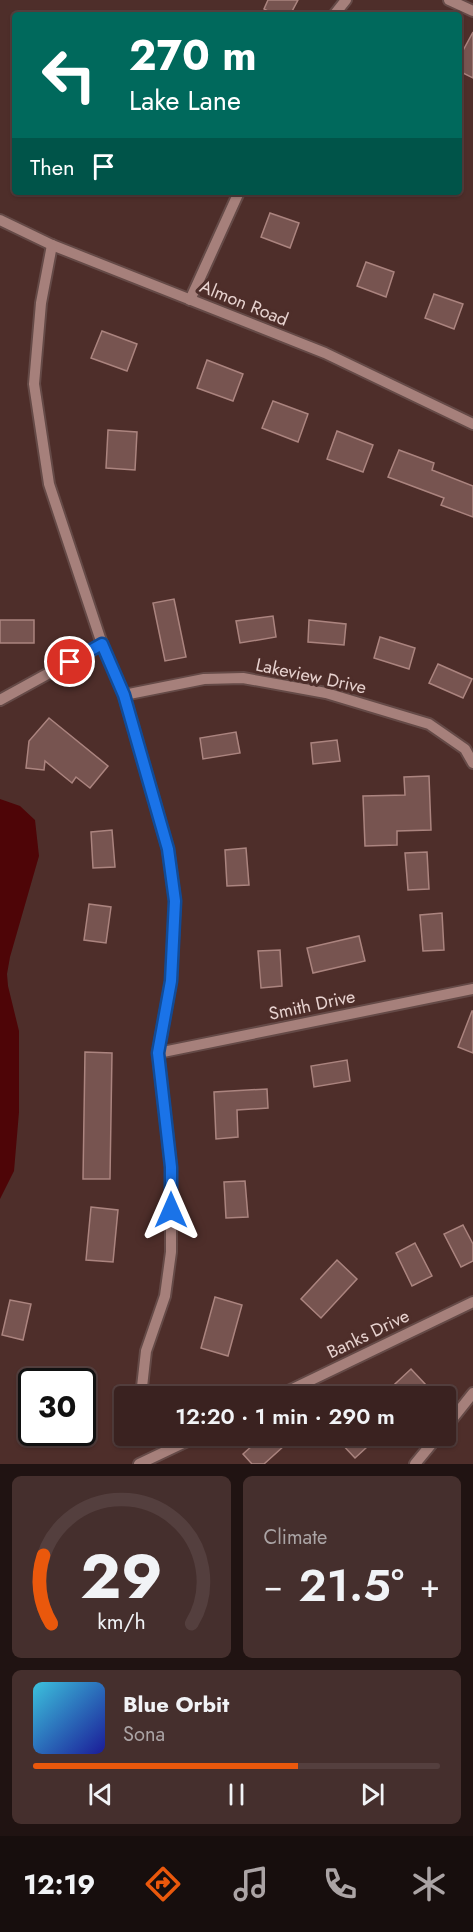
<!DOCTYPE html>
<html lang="en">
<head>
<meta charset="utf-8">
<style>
  body { margin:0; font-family:Jost,sans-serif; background:#452f2d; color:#f1f3f6; height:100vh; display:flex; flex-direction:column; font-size:22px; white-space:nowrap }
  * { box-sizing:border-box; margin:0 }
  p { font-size:20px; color:#aba4a5 }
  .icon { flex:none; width:33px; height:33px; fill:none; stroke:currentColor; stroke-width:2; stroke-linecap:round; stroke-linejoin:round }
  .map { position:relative; height:1464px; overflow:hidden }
  .panel { display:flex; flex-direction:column; gap:12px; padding:12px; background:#201312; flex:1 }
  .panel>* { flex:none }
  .hud { position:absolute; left:12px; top:12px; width:450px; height:183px; border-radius:6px; box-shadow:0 2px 4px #0004,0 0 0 2px #543f3e; background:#00695c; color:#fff; overflow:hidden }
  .speed { position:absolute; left:18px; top:1368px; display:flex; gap:12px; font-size:30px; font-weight:700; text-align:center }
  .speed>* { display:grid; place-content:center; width:78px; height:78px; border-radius:50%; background:#3a2220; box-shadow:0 2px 4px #0004,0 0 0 2px #543f3e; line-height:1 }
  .speed .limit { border:3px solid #111; border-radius:9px; background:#fff; color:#111 }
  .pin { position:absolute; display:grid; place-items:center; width:51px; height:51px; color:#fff; margin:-26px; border:3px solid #fff; border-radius:50%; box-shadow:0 2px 6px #0007 }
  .me { position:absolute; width:66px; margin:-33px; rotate:0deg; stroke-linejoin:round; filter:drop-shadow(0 0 4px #0008) }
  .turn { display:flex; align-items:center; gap:21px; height:126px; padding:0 18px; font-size:27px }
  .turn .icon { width:78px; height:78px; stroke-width:2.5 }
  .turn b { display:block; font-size:42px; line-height:51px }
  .then { display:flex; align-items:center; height:57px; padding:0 18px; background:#0003; gap:12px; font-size:22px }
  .big { font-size:45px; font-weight:600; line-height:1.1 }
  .panel .tile { flex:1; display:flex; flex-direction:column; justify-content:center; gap:9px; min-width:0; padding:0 21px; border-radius:9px; background:#452f2d }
  .panel .dial { align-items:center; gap:0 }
  .dial svg { height:156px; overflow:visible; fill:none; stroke:#543f3e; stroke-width:7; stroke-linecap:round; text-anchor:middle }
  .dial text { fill:#f1f3f6; stroke:none }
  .song { display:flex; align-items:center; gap:18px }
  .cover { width:72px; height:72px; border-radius:9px; background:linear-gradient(135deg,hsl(190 70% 55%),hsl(240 70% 35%)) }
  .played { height:6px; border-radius:3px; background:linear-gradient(90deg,#ea580c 65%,#543f3e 65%) }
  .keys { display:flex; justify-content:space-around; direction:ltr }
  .heat { display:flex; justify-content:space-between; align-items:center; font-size:33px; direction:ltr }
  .panel .tiles { flex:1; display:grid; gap:12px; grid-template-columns:1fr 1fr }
  .tile:last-child { grid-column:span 2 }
  .trip { position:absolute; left:114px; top:1386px; width:342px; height:60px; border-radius:6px; background:#3a2220; box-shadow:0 2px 4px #0004,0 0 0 2px #543f3e; font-weight:600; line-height:60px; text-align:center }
  .tabs { display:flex; height:96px; justify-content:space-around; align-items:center; background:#170e0d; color:#aba4a5 }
  .tabs .icon { width:42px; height:42px }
  .tabs .active { color:#ea580c }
  .tabs b { font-size:27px; color:#f1f3f6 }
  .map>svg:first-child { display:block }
  .water { fill:#4e0507 }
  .building { fill:#775450; stroke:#ab847f; stroke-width:1.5 }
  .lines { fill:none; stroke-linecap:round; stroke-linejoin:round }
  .minor-casing { stroke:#654a47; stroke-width:14 }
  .minor { stroke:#a6807b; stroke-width:10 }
  .route-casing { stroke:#114b97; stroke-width:15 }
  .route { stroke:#1a73e8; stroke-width:10 }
  .labels { text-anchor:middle; stroke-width:6; stroke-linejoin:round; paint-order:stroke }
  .street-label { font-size:18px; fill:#e8d3d0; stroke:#4e2e2a }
</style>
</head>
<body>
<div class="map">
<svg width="473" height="1464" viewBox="0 0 473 1464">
  <rect width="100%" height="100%" fill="#4e2e2a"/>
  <polygon class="water" points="0,799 20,806 35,820 39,856 10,957 7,974 8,986 19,1031 19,1112 14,1171 0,1199"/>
  <g class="building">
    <polygon points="268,0 298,0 290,15 275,15 264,9"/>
    <polygon points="473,32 473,78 459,71 459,58"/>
    <polygon points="270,213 299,223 290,248 261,237"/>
    <polygon points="366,262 394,272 386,297 357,286"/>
    <polygon points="434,294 463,304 454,329 425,318"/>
    <polygon points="102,331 137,344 127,371 91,358"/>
    <polygon points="207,360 243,374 233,401 197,388"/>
    <polygon points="273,401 308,414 298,442 262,428"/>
    <polygon points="108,430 137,432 135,470 106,468"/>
    <polygon points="337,431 373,445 363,472 327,459"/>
    <polygon points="399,450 434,463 432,470 473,486 473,517 441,505 444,498 388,477"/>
    <polygon points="174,599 186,657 165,661 153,603"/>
    <polygon points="273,616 276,637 240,643 236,621"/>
    <rect x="0" y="620" width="34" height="23"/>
    <polygon points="309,620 346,624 344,645 308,642"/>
    <polygon points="380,637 415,648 409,669 374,658"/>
    <polygon points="438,664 472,679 463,698 429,683"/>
    <polygon points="49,718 108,766 90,788 76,777 72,783 45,761 44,770 26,768 29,741"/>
    <polygon points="236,732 240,753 203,759 200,738"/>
    <polygon points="337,740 340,761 313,764 311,743"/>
    <polygon points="429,776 431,830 397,831 397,845 365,846 363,796 405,795 404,777"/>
    <polygon points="112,830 115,867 93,868 91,832"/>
    <polygon points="246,848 249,885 227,886 225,850"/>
    <polygon points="427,852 429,889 408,890 405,853"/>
    <polygon points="89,904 111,907 106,943 84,940"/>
    <polygon points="442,913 444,950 423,951 420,915"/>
    <polygon points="359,936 365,961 313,973 307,948"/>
    <polygon points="280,950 282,986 261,988 258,951"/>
    <polygon points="472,1011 473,1011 473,1053 458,1047"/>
    <polygon points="85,1052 112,1053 110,1179 83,1179"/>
    <polygon points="347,1060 350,1081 314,1087 311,1066"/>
    <polygon points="267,1089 268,1108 237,1110 238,1137 216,1139 214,1092"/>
    <polygon points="245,1181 248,1217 226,1218 224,1182"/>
    <polygon points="91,1207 118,1210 113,1262 86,1260"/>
    <polygon points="463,1225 473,1244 473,1261 461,1267 444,1234"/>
    <polygon points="415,1243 432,1276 412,1286 396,1253"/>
    <polygon points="337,1260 357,1279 321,1318 301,1299"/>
    <polygon points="215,1297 242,1305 228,1356 201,1348"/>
    <polygon points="10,1300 31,1304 23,1340 2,1335"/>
    <polygon points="411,1369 426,1385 414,1396 382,1396"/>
    <polygon points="263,1436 275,1436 285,1445 264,1464 252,1464 243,1454"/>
    <polygon points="347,1436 379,1436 355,1458 340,1442"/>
  </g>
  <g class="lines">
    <defs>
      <g id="minor">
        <polyline points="449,0 473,11"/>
        <polyline points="334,15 346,0"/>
        <polyline points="0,220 52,245 325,353 473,424"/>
        <polyline points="52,245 41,303 34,384 49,484 102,644 124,695 168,849 175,901 171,981 158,1053 171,1167 171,1252 165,1296 146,1351 141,1396"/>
        <polyline points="190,300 239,192"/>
        <polyline points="124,695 204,679 243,678 326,693 429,724 465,749 473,763"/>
        <polyline points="0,700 102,644"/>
        <polyline points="158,1053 473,989"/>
        <polyline points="278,1396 473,1302"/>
        <polyline points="446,1427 473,1393"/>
        <polyline points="139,1464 198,1436"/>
        <polyline points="415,1464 438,1436"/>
      </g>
    </defs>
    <use href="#minor" class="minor-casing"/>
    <use href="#minor" class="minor"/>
  </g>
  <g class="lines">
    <defs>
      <polyline id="route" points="70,662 102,644 124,695 168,849 175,901 171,981 158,1053 171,1167 171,1210"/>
    </defs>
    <use href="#route" class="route-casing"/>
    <use href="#route" class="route"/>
  </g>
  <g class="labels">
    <g class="street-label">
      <text transform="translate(244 303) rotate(22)" y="6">Almon Road</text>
      <text transform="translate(311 676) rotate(12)" y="6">Lakeview Drive</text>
      <text transform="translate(312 1005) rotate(-12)" y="6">Smith Drive</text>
      <text transform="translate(368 1334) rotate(-26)" y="6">Banks Drive</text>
    </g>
  </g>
</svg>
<div class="speed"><div class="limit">30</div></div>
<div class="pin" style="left:70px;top:662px;background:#d93025"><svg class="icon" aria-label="arrive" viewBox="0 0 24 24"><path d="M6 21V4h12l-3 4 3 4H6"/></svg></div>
<svg class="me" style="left:171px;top:1210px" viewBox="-20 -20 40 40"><path d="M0-17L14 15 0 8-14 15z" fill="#1a73e8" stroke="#fff" stroke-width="4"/></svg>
<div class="trip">12:20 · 1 min · 290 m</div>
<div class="hud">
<div class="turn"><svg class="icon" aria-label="left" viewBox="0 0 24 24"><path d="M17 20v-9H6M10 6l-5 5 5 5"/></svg><div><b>270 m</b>Lake Lane</div></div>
<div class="then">Then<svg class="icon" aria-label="arrive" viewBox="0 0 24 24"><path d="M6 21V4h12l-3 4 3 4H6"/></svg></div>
</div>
</div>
<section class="panel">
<div class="tiles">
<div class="tile dial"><svg viewBox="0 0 100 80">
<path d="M14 69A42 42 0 1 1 86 69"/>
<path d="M14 69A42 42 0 0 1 10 34" stroke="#ea580c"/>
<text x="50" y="56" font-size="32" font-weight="700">29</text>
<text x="50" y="72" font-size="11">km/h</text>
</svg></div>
<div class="tile"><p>Climate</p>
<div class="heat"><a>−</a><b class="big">21.5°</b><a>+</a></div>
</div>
<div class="tile">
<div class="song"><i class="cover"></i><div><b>Blue Orbit</b><p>Sona</p></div></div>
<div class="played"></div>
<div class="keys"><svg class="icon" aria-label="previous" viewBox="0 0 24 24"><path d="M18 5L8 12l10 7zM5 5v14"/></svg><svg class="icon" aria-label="pause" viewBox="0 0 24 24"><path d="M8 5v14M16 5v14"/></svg><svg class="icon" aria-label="next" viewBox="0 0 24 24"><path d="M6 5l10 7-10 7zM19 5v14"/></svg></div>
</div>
</div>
</section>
<nav class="tabs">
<b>12:19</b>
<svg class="icon active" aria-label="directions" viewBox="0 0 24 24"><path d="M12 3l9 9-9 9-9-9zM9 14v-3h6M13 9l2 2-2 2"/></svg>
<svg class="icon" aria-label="music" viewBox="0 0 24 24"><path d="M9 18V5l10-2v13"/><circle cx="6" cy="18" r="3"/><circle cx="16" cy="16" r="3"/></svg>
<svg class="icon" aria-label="phone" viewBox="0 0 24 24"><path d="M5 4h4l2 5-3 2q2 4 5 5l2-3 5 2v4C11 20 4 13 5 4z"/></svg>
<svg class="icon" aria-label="climate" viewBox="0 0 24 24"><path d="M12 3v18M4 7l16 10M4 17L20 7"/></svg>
</nav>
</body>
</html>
